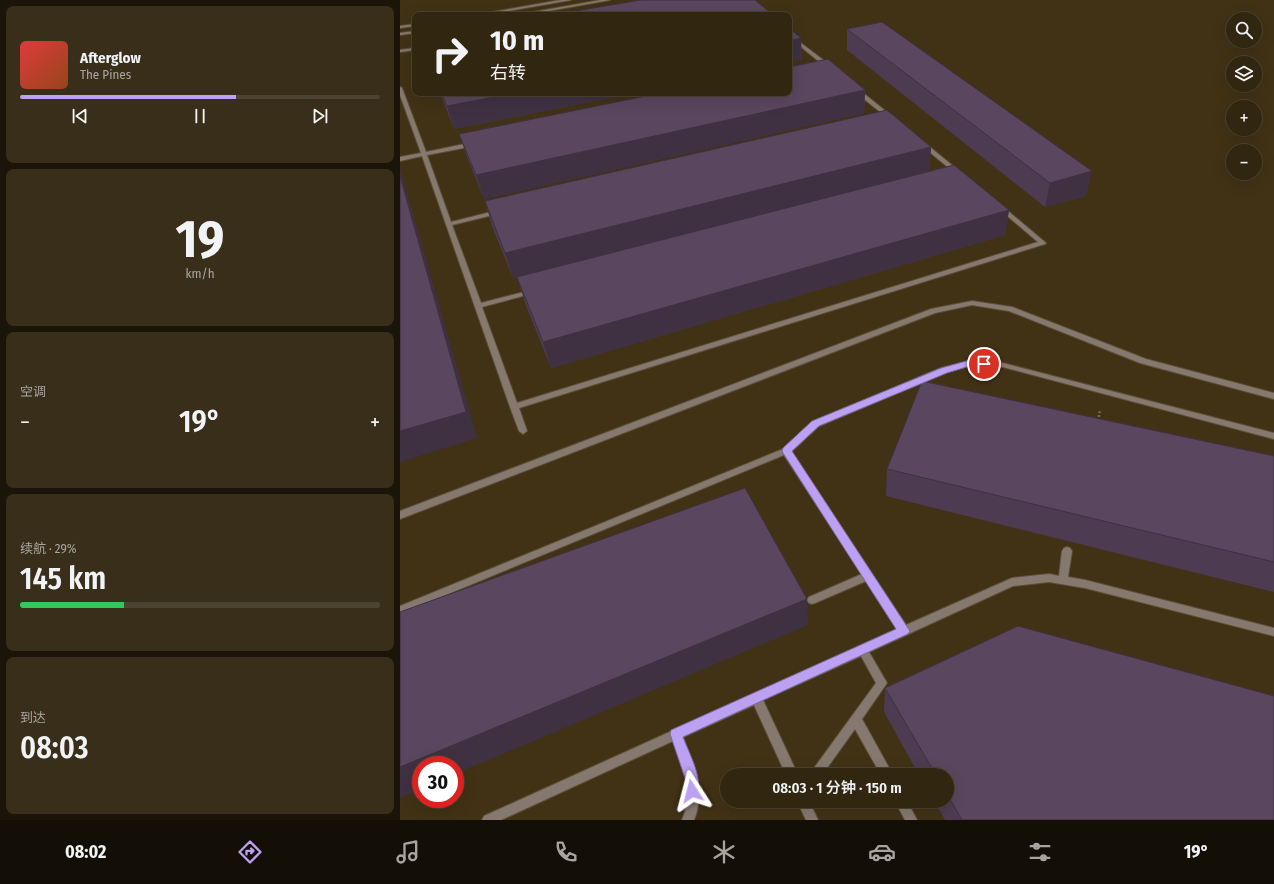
<!DOCTYPE html>
<html lang="zh">
<head>
<meta charset="utf-8">
<style>
  body { margin:0; font-family:"Fira Sans Condensed","Noto Sans SC",sans-serif; background:#392e19; color:#f1f3f6; height:100vh; display:flex; flex-direction:column; font-size:15px; white-space:nowrap }
  * { box-sizing:border-box; margin:0 }
  p { font-size:13px; color:#a8a59f }
  .icon { flex:none; width:22px; height:22px; fill:none; stroke:currentColor; stroke-width:2; stroke-linecap:round; stroke-linejoin:round }
  .map { position:relative; flex:1; overflow:hidden }
  .details { display:flex; flex-direction:column; gap:6px; padding:6px; background:#1b1509; width:400px }
  .details>* { flex:none }
  .hud { position:absolute; left:12px; top:12px; width:380px; height:84px; border-radius:8px; box-shadow:0 4px 16px #0002,0 0 0 1px #4c4330; background:#312610; color:#f1f3f6; overflow:hidden }
  .controls { position:absolute; left:826px; top:12px; display:grid; gap:8px }
  .controls a { display:grid; place-items:center; width:36px; height:36px; border-radius:50%; background:#312610; box-shadow:0 4px 16px #0002,0 0 0 1px #4c4330; font-size:20px }
  .speed { position:absolute; left:12px; top:756px; display:flex; gap:8px; font-size:20px; font-weight:700; text-align:center }
  .speed>* { display:grid; place-content:center; width:52px; height:52px; border-radius:50%; background:#312610; box-shadow:0 4px 16px #0002,0 0 0 1px #4c4330; line-height:1 }
  .speed .limit { border:6px solid #d22; background:#fff; color:#111 }
  .pin { position:absolute; display:grid; place-items:center; width:34px; height:34px; color:#fff; margin:-17px; border:2px solid #fff; border-radius:50%; box-shadow:0 1px 4px #0007 }
  .me { position:absolute; width:44px; margin:-22px; rotate:351deg; stroke-linejoin:round; filter:drop-shadow(0 0 3px #0008) }
  .turn { display:flex; align-items:center; gap:14px; height:84px; padding:0 12px; font-size:18px }
  .turn .icon { width:52px; height:52px; stroke-width:2.5 }
  .turn b { display:block; font-size:28px; line-height:34px }
  .big { font-size:30px; font-weight:600; line-height:1.1 }
  .details .card { flex:1; display:flex; flex-direction:column; justify-content:center; gap:6px; min-width:0; padding:0 14px; border-radius:8px; background:#392e19 }
  .details .dial { align-items:center; gap:0 }
  .dial b { font-size:52px; line-height:1 }
  .song { display:flex; align-items:center; gap:12px }
  .cover { width:48px; height:48px; border-radius:6px; background:linear-gradient(135deg,hsl(0 70% 55%),hsl(20 70% 35%)) }
  .played { height:4px; border-radius:2px; background:linear-gradient(90deg,#bca0f2 60%,#4c4330 60%) }
  .keys { display:flex; justify-content:space-around; direction:ltr }
  .heat { display:flex; justify-content:space-between; align-items:center; font-size:22px; direction:ltr }
  .charge { height:6px; border-radius:3px; background:linear-gradient(90deg,#34c759 29%,#4c4330 0) }
  .trip { position:absolute; left:320px; top:768px; width:234px; height:40px; border-radius:20px; background:#312610; box-shadow:0 4px 16px #0002,0 0 0 1px #4c4330; font-weight:600; line-height:40px; text-align:center }
  .dock { display:flex; height:64px; justify-content:space-around; align-items:center; background:#140f06; color:#a8a59f }
  .dock .icon { width:28px; height:28px }
  .dock .current { color:#bca0f2 }
  .dock b { font-size:18px; color:#f1f3f6 }
  main { display:flex; flex:1; min-height:0 }
  .map>svg:first-child { display:block }
  .lines { fill:none; stroke-linecap:round; stroke-linejoin:round }
  .minor-casing { stroke:#5e5036; stroke-width:2 }
  .path { stroke:#786b53; stroke-width:2.5; stroke-dasharray:2 2; stroke-linecap:butt }
  .minor { fill:#85786f; fill-rule:evenodd }
  .wall { fill:#4d3c51 }
  .shaded-wall { fill:#3f3142 }
  .building { fill:#5a465e; stroke:#3f3142 }
  .route { fill:#bca0f2; stroke:#7a689d }
</style>
</head>
<body>
<main>
<section class="details">
<div class="card">
<div class="song"><i class="cover"></i><div><b>Afterglow</b><p>The Pines</p></div></div>
<div class="played"></div>
<div class="keys"><svg class="icon" aria-label="previous" viewBox="0 0 24 24"><path d="M18 5L8 12l10 7zM5 5v14"/></svg><svg class="icon" aria-label="pause" viewBox="0 0 24 24"><path d="M8 5v14M16 5v14"/></svg><svg class="icon" aria-label="next" viewBox="0 0 24 24"><path d="M6 5l10 7-10 7zM19 5v14"/></svg></div>
</div>
<div class="card dial"><b>19</b><p>km/h</p></div>
<div class="card"><p>空调</p>
<div class="heat"><a>−</a><b class="big">19°</b><a>+</a></div>
</div>
<div class="card"><p>续航 · 29%</p><b class="big">145 km</b><div class="charge"></div></div>
<div class="card"><p>到达</p><b class="big">08:03</b></div>
</section>
<div class="map">
<svg width="874" height="820" viewBox="0 0 874 820">
  <rect width="100%" height="100%" fill="#413216"/>
  <g class="lines">
    <defs>
      <g id="minor">
        <polygon points="161,0 171,0 85,15 75,15"/>
        <polygon points="201,0 210,0 126,15 116,15"/>
        <polygon points="15,24 15,26 0,28 0,26"/>
        <polygon points="15,31 15,33 0,35 0,33"/>
        <polygon points="389,34 431,66 431,68 427,68 389,37"/>
        <polygon points="15,48 15,50 0,52 0,50"/>
        <polygon points="0,87 2,88 26,152 74,142 77,144 74,146 27,155 51,222 99,210 102,212 101,213 52,225 81,303 132,290 135,292 134,293 82,307 117,403 638,242 598,208 598,206 602,206 646,243 645,244 119,408 127,431 123,434 119,431 110,407 22,156 0,161 0,157 21,153 0,95"/>
        <polygon points="454,89 458,89 493,117 493,119 489,119 454,91"/>
        <polygon points="521,143 525,143 559,171 559,173 555,173 521,145"/>
        <polygon points="572,301 612,307 746,359 874,393 874,399 740,363 609,311 572,305 535,313 0,519 0,511 531,309"/>
        <path d="M 570,361 L 599,362 L 874,433 L 874,439 L 599,366 L 570,365 L 547,372 L 419,426 L 391,452 L 506,625 L 612,578 L 649,574 L 659,576 L 662,551 L 664,548 L 667,547 L 670,548 L 672,551 L 668,577 L 685,580 L 874,628 L 874,636 L 685,588 L 649,582 L 613,586 L 469,652 L 487,683 L 462,719 L 493,775 L 481,775 L 455,729 L 422,775 L 409,775 L 476,683 L 461,656 L 363,700 L 398,775 L 386,775 L 354,705 L 283,737 C 292,764 306,792 294,820 L 282,820 C 294,792 283,768 273,741 L 101,820 L 82,820 L 84,816 L 497,629 L 466,581 L 415,603 L 412,604 L 409,603 L 407,600 L 409,597 L 462,574 L 384,455 L 0,614 L 0,606 L 383,449 L 413,422 L 541,368 Z"/>
        <polygon points="397,801 409,801 418,820 406,820"/>
        <polygon points="495,801 507,801 517,820 505,820"/>
      </g>
    </defs>
    <use href="#minor" class="minor-casing"/>
    <polyline class="path" points="698,421 700,410"/>
    <use href="#minor" class="minor"/>
  </g>
  <g class="wall">
    <polygon points="447,29 686,196 645,207 447,50"/>
    <polygon points="465,90 464,113 84,199 67,157 59,134"/>
    <polygon points="40,93 235,93 54,129"/>
    <polygon points="531,147 529,171 113,278 92,226 85,201"/>
    <polygon points="609,210 605,235 151,368 125,303 117,277"/>
    <polygon points="874,456 874,592 486,496 487,469"/>
    <polygon points="485,688 874,820 545,820 534,801 547,801 547,775 519,775 484,712"/>
  </g>
  <g class="shaded-wall">
    <polygon points="401,38 402,60 389,62 389,41"/>
    <polygon points="465,90 464,113 84,199 76,175"/>
    <polygon points="115,93 235,93 54,129 47,106"/>
    <polygon points="531,147 529,171 113,278 105,253"/>
    <polygon points="0,169 77,438 0,462"/>
    <polygon points="692,171 686,196 645,207 650,183"/>
    <polygon points="609,210 605,235 151,368 143,342"/>
    <polygon points="407,599 408,625 55,774 55,765 21,765 21,789 0,798 0,767"/>
  </g>
  <g class="building">
    <polygon points="241,0 355,0 373,15 151,15"/>
    <polygon points="482,22 692,171 650,183 447,29"/>
    <polygon points="389,28 401,38 389,41"/>
    <polygon points="428,59 465,90 76,175 59,134 261,93 389,93 389,67"/>
    <polygon points="41,93 115,93 47,106"/>
    <polygon points="487,110 531,147 105,253 85,201"/>
    <polygon points="554,165 609,210 143,342 117,277"/>
    <polygon points="0,176 66,412 0,431"/>
    <polygon points="522,381 874,456 874,562 487,469"/>
    <polygon points="345,488 407,599 0,767 0,612"/>
    <polygon points="618,626 874,696 874,820 562,820 547,794 547,775 536,775 485,688"/>
  </g>
  <path class="route" d="M 570,360 L 584,361 L 589,364 L 584,367 L 570,366 L 547,373 L 419,426 L 392,451 L 510,631 L 508,634 L 283,737 C 289,753 304,780 297,796 L 292,798 L 288,796 L 286,791 L 286,781 L 270,734 L 271,730 L 496,629 L 383,453 L 382,451 L 383,448 L 412,421 L 541,368 Z"/>
</svg>
<div class="controls">
<a><svg class="icon" aria-label="search" viewBox="0 0 24 24"><circle cx="10" cy="10" r="6"/><path d="M15 15l6 6"/></svg></a>
<a><svg class="icon" aria-label="layers" viewBox="0 0 24 24"><path d="M12 4l9 5-9 5-9-5zM3 14l9 5 9-5"/></svg></a>
<a>+</a>
<a>−</a>
</div>
<div class="speed"><div class="limit">30</div></div>
<div class="pin" style="left:584px;top:364px;background:#d93025"><svg class="icon" aria-label="arrive" viewBox="0 0 24 24"><path d="M6 21V4h12l-3 4 3 4H6"/></svg></div>
<svg class="me" style="left:292px;top:791px" viewBox="-20 -20 40 40"><path d="M0-17L14 15 0 8-14 15z" fill="#bca0f2" stroke="#fff" stroke-width="4"/></svg>
<div class="trip">08:03 · 1 分钟 · 150 m</div>
<div class="hud">
<div class="turn"><svg class="icon" aria-label="right" viewBox="0 0 24 24"><path d="M7 20v-9h11M14 6l5 5-5 5"/></svg><div><b>10 m</b>右转</div></div>
</div>
</div>
</main>
<nav class="dock">
<b>08:02</b>
<svg class="icon current" aria-label="directions" viewBox="0 0 24 24"><path d="M12 3l9 9-9 9-9-9zM9 14v-3h6M13 9l2 2-2 2"/></svg>
<svg class="icon" aria-label="music" viewBox="0 0 24 24"><path d="M9 18V5l10-2v13"/><circle cx="6" cy="18" r="3"/><circle cx="16" cy="16" r="3"/></svg>
<svg class="icon" aria-label="phone" viewBox="0 0 24 24"><path d="M5 4h4l2 5-3 2q2 4 5 5l2-3 5 2v4C11 20 4 13 5 4z"/></svg>
<svg class="icon" aria-label="climate" viewBox="0 0 24 24"><path d="M12 3v18M4 7l16 10M4 17L20 7"/></svg>
<svg class="icon" aria-label="car" viewBox="0 0 24 24"><path d="M5 17H2v-5l4-1 3-4h7l3 4 3 1v5h-3M9 17h6M6 11h13"/><circle cx="7" cy="17" r="2"/><circle cx="17" cy="17" r="2"/></svg>
<svg class="icon" aria-label="filters" viewBox="0 0 24 24"><path d="M4 7h16M4 17h16"/><circle cx="9" cy="7" r="2"/><circle cx="15" cy="17" r="2"/></svg>
<b>19°</b>
</nav>
</body>
</html>
